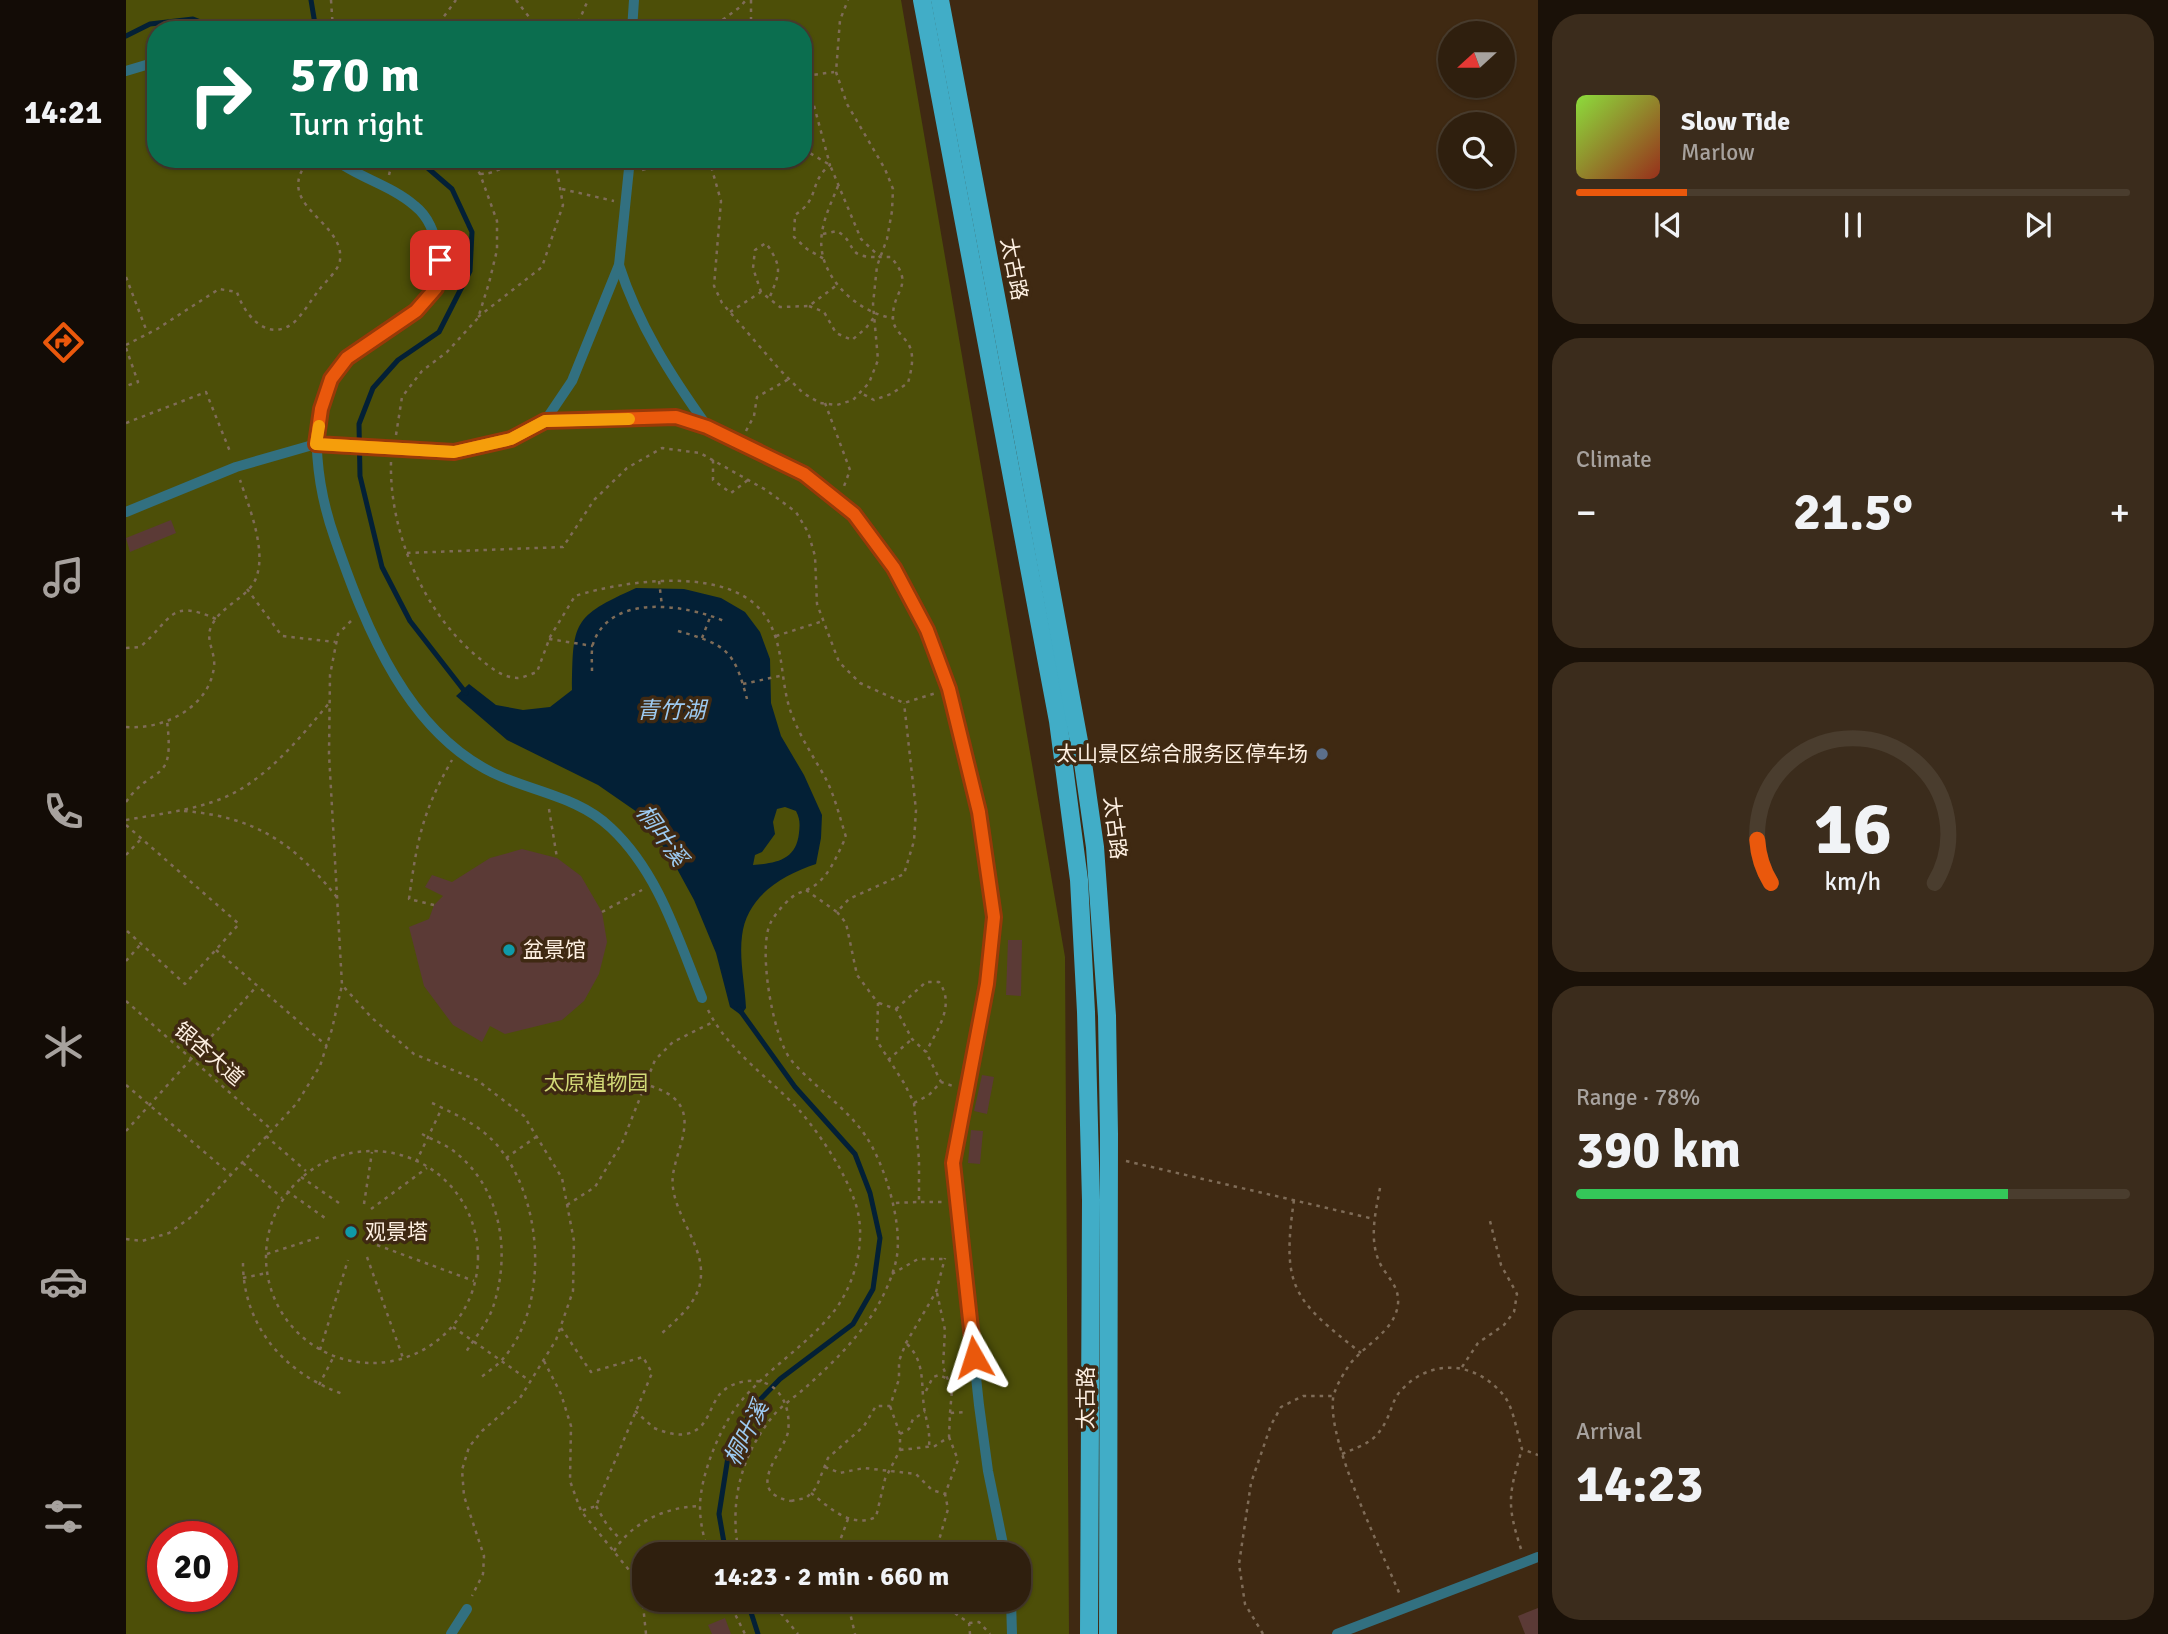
<!DOCTYPE html>
<html lang="en">
<head>
<meta charset="utf-8">
<style>
  body { margin:0; font-family:Signika,"Noto Sans SC",sans-serif; background:#3b2c1c; color:#f1f3f6; height:100vh; display:flex; flex-direction:column; font-size:26px; white-space:nowrap }
  * { box-sizing:border-box; margin:0 }
  p { font-size:23px; color:#a7a29e }
  .icon { flex:none; width:38px; height:38px; fill:none; stroke:currentColor; stroke-width:2; stroke-linecap:round; stroke-linejoin:round }
  .map { position:relative; flex:1; overflow:hidden }
  .sheet { display:flex; flex-direction:column; gap:14px; padding:14px; background:#1a1108; width:630px }
  .sheet>* { flex:none }
  .guide { position:absolute; left:21px; top:21px; width:665px; height:147px; border-radius:28px; box-shadow:0 2px 5px #0004,0 0 0 2px #4a3d2e; background:#0b6e4f; color:#fff; overflow:hidden }
  .needle { width:46px; rotate:249deg }
  .controls { position:absolute; left:1312px; top:21px; display:grid; gap:14px }
  .controls a { display:grid; place-items:center; width:77px; height:77px; border-radius:50%; background:#2f1f0e; box-shadow:0 2px 5px #0004,0 0 0 2px #4a3d2e; font-size:35px }
  .speed { position:absolute; left:21px; top:1521px; display:flex; gap:14px; font-size:35px; font-weight:700; text-align:center }
  .speed>* { display:grid; place-content:center; width:91px; height:91px; border-radius:50%; background:#2f1f0e; box-shadow:0 2px 5px #0004,0 0 0 2px #4a3d2e; line-height:1 }
  .speed .limit { border:10px solid #d22; background:#fff; color:#111 }
  .pin { position:absolute; display:grid; place-items:center; width:60px; height:60px; color:#fff; margin:-30px; border-radius:14px; box-shadow:0 4px 10px #0006 }
  .me { position:absolute; width:77px; margin:-38px; rotate:354deg; stroke-linejoin:round; filter:drop-shadow(0 0 5px #0008) }
  .turn { display:flex; align-items:center; gap:24px; height:147px; padding:0 28px; font-size:32px }
  .turn .icon { width:91px; height:91px; stroke-width:2.5 }
  .turn b { display:block; font-size:49px; line-height:60px }
  .big { font-size:52px; font-weight:700; line-height:1.1 }
  .sheet .card { flex:1; display:flex; flex-direction:column; justify-content:center; gap:10px; min-width:0; padding:0 24px; border-radius:28px; background:#3b2c1c }
  .sheet .dial { align-items:center; gap:0 }
  .dial svg { height:182px; overflow:visible; fill:none; stroke:#4a3d2e; stroke-width:7; stroke-linecap:round; text-anchor:middle }
  .dial text { fill:#f1f3f6; stroke:none }
  .song { display:flex; align-items:center; gap:21px }
  .cover { width:84px; height:84px; border-radius:10px; background:linear-gradient(135deg,hsl(90 70% 55%),hsl(10 70% 35%)) }
  .played { height:7px; border-radius:4px; background:linear-gradient(90deg,#ea580c 20%,#4a3d2e 20%) }
  .keys { display:flex; justify-content:space-around; direction:ltr }
  .heat { display:flex; justify-content:space-between; align-items:center; font-size:38px; direction:ltr }
  .charge { height:10px; border-radius:5px; background:linear-gradient(90deg,#34c759 78%,#4a3d2e 0) }
  .trip { position:absolute; left:506px; top:1542px; width:399px; height:70px; border-radius:28px; background:#2f1f0e; box-shadow:0 2px 5px #0004,0 0 0 2px #4a3d2e; font-weight:700; line-height:70px; text-align:center }
  main { display:flex; flex:1; min-height:0 }
  .tab-bar { display:flex; flex-direction:column; width:126px; justify-content:space-around; align-items:center; background:#130c06; color:#a7a29e }
  .tab-bar .icon { width:49px; height:49px }
  .tab-bar .selected { color:#ea580c }
  .tab-bar b { font-size:32px; color:#f1f3f6 }
  .map>svg:first-child { display:block }
  .green { fill:#4d4f08; fill-rule:evenodd }
  .water { fill:#032036; fill-rule:evenodd }
  .lines { fill:none; stroke-linecap:round; stroke-linejoin:round }
  .stream { stroke:#032036; stroke-width:5 }
  .building { fill:#5b3a36 }
  .path { stroke:#7f6c58; stroke-width:2.5; stroke-dasharray:3.5 5; stroke-linecap:butt }
  .lane { stroke:#327080; stroke-width:10 }
  .primary { stroke:#41adc7; stroke-width:18 }
  .path-bridge { stroke:#7f6c58; stroke-width:2.5; stroke-dasharray:3.5 5; stroke-linecap:butt }
  .route-casing { stroke:#983908; stroke-width:18 }
  .route { stroke:#ea580c; stroke-width:12 }
  .slow { stroke:#f59e0b; stroke-width:12 }
  .service-dot { fill:#5c6f8a; stroke:#3f2912; stroke-width:2.5 }
  .culture-dot { fill:#0f9aa8; stroke:#3f2912; stroke-width:2.5 }
  .labels { text-anchor:middle; stroke-width:7; stroke-linejoin:round; paint-order:stroke }
  .street-label { font-size:21px; fill:#fdefe1; stroke:#3f2912 }
  .poi-label { font-size:21px; fill:#fdefe1; stroke:#3f2912; text-anchor:start }
  .park-label { font-size:21px; fill:#d2d977; stroke:#3f2912 }
  .water-label { font-size:23px; font-style:italic; fill:#9dcaf1; stroke:#3f2912 }
</style>
</head>
<body>
<main>
<nav class="tab-bar">
<b>14:21</b>
<svg class="icon selected" aria-label="directions" viewBox="0 0 24 24"><path d="M12 3l9 9-9 9-9-9zM9 14v-3h6M13 9l2 2-2 2"/></svg>
<svg class="icon" aria-label="music" viewBox="0 0 24 24"><path d="M9 18V5l10-2v13"/><circle cx="6" cy="18" r="3"/><circle cx="16" cy="16" r="3"/></svg>
<svg class="icon" aria-label="phone" viewBox="0 0 24 24"><path d="M5 4h4l2 5-3 2q2 4 5 5l2-3 5 2v4C11 20 4 13 5 4z"/></svg>
<svg class="icon" aria-label="climate" viewBox="0 0 24 24"><path d="M12 3v18M4 7l16 10M4 17L20 7"/></svg>
<svg class="icon" aria-label="car" viewBox="0 0 24 24"><path d="M5 17H2v-5l4-1 3-4h7l3 4 3 1v5h-3M9 17h6M6 11h13"/><circle cx="7" cy="17" r="2"/><circle cx="17" cy="17" r="2"/></svg>
<svg class="icon" aria-label="filters" viewBox="0 0 24 24"><path d="M4 7h16M4 17h16"/><circle cx="9" cy="7" r="2"/><circle cx="15" cy="17" r="2"/></svg>
</nav>
<div class="map">
<svg width="1412" height="1634" viewBox="0 0 1412 1634">
  <rect width="100%" height="100%" fill="#3f2912"/>
  <path class="green" d="M 0,0 L 775,0 L 939,957 L 943,1634 L 0,1634 ZM 30,30 L 677,30 L 677,159 L 30,159 ZM 37,1536 L 96,1536 L 96,1596 L 37,1596 ZM 518,1554 L 892,1554 L 892,1600 L 518,1600 Z"/>
  <path class="water" d="M 510,588 L 558,589 L 595,598 L 619,612 L 634,632 L 644,659 L 645,703 L 655,736 L 678,775 L 696,815 L 695,838 L 690,864 C 656,875 620,897 616,936 C 613,959 619,985 620,1008 L 615,1015 L 604,1007 L 590,953 L 568,900 L 544,856 L 511,812 L 472,785 L 381,740 L 330,696 L 343,684 L 370,705 L 397,710 L 424,707 L 446,690 C 447,622 446,617 510,588 ZM 659,807 L 670,811 C 674,819 674,824 673,833 C 670,860 651,863 627,865 L 629,855 L 636,852 L 649,834 L 647,822 L 651,809 Z"/>
  <g class="lines">
    <g class="stream">
      <polyline points="185,0 190,30"/>
      <polyline points="0,36 24,24 67,19 95,30"/>
      <polyline points="276,159 297,164 326,189 346,232 344,271 313,332 272,360 247,388 233,424 234,476 256,567 284,621 340,693"/>
      <polyline points="600,1554 593,1514 602,1457 628,1406 654,1379 727,1324 747,1289 754,1238 744,1193 729,1154 669,1087 613,1009"/>
      <polyline points="621,1600 632,1634"/>
    </g>
  </g>
  <g class="building">
    <polygon points="45,520 50,533 4,552 0,538"/>
    <polygon points="396,849 431,858 455,876 476,912 481,942 473,974 458,1001 436,1020 379,1034 364,1026 356,1042 327,1025 298,986 283,927 303,919 308,905 317,896 299,887 306,875 326,882 364,858"/>
    <polygon points="882,940 896,940 895,996 880,995"/>
    <polygon points="856,1075 868,1077 861,1114 848,1111"/>
    <polygon points="845,1130 857,1131 854,1164 842,1163"/>
    <polygon points="1412,1608 1412,1634 1399,1634 1392,1616"/>
    <polygon points="599,1618 605,1634 586,1634 582,1625"/>
  </g>
  <g class="lines">
    <g class="path">
      <polyline points="205,0 207,30"/>
      <polyline points="390,0 413,30"/>
      <polyline points="625,0 625,30"/>
      <polyline points="308,30 330,0"/>
      <polyline points="371,30 387,22"/>
      <polyline points="449,30 462,0"/>
      <polyline points="583,30 614,7 620,0"/>
      <path d="M 677,75 L 680,76 L 704,165 C 682,183 695,198 669,215 L 668,237 L 681,249 L 698,259"/>
      <polyline points="680,76 708,72"/>
      <path d="M 677,149 L 704,165 L 735,239 L 754,257 L 765,257 C 790,287 766,289 767,318 C 767,330 778,336 783,345 C 789,357 785,371 782,383 L 765,394 L 748,400 L 735,393"/>
      <polyline points="583,159 595,201 588,286 596,303 654,370 677,393 694,403 711,405 727,400 743,383 752,360 747,304 751,266 761,239 766,211 767,189 759,169 721,104 710,72 714,20 722,0"/>
      <path d="M 516,170 C 543,162 561,155 586,169 L 614,159"/>
      <path d="M 354,174 C 367,174 372,169 383,166 C 393,163 398,166 406,159"/>
      <polyline points="263,175 267,159"/>
      <path d="M 712,186 C 706,201 698,217 696,233 C 689,274 730,312 766,318"/>
      <polyline points="436,189 488,201"/>
      <path d="M 697,234 L 711,231 C 733,244 717,258 754,257"/>
      <polyline points="0,277 21,332"/>
      <path d="M 635,292 L 627,268 L 629,250 L 640,243 C 657,268 654,272 643,299"/>
      <polyline points="683,306 698,312 710,333 726,340 740,328 749,316"/>
      <polyline points="604,312 635,292 654,307 683,306 711,285"/>
      <polyline points="352,317 416,267 437,205 429,159"/>
      <path d="M 0,345 L 31,329 L 93,289 L 111,292 C 118,314 140,342 166,324 C 176,316 185,300 193,290 C 199,282 213,270 214,260 C 219,220 144,205 184,159"/>
      <polyline points="0,348 12,382 0,386"/>
      <polyline points="699,403 724,470 717,489"/>
      <polyline points="0,423 80,392 105,454"/>
      <polyline points="620,431 628,416 631,397 663,379"/>
      <polyline points="270,435 276,397 296,371 321,352 352,318 363,283 371,250 371,221 354,174 345,159"/>
      <polyline points="587,460 587,480 605,493 622,480"/>
      <path d="M 265,462 C 263,532 298,614 353,658 C 364,667 375,677 391,678 C 397,678 405,674 411,672 L 424,637 L 449,596 C 500,580 612,563 643,622 C 659,651 654,685 666,715 C 674,736 685,753 696,772 C 708,792 713,815 720,837 C 712,853 706,870 693,882 C 685,890 673,891 665,898 C 659,903 649,914 645,922 C 631,947 647,1038 665,1060 C 687,1086 719,1106 739,1135 C 759,1164 778,1226 770,1261 C 757,1314 718,1353 679,1388 C 669,1397 656,1405 647,1416 C 614,1457 603,1503 613,1554"/>
      <polyline points="281,553 437,547 468,500 501,468 536,448 574,453 640,490 670,512 682,532 689,556 691,604 713,662 734,683 778,703 810,693"/>
      <polyline points="533,581 536,606"/>
      <polyline points="121,589 156,636 209,642"/>
      <polyline points="225,621 212,634 204,675 203,754 216,985 246,1018 288,1054 351,1080 398,1116 436,1178 448,1241 447,1291 430,1340 394,1398 356,1431 343,1447 336,1470 338,1496 358,1556 357,1574 346,1596"/>
      <path d="M 552,631 C 601,645 608,650 621,699"/>
      <polyline points="650,636 697,621"/>
      <polyline points="576,638 585,615"/>
      <polyline points="423,639 467,646"/>
      <path d="M 0,648 L 14,647 C 47,619 43,598 90,619"/>
      <path d="M 466,671 C 466,662 465,651 467,644 C 484,592 561,605 598,621"/>
      <polyline points="617,684 658,675"/>
      <path d="M 0,727 C 37,730 83,708 88,667 C 90,652 78,639 86,625 C 95,607 116,600 127,584 C 144,557 123,507 114,480"/>
      <path d="M 0,802 C 28,762 49,787 41,721"/>
      <polyline points="423,809 431,858"/>
      <path d="M 58,811 C 131,817 169,844 213,900"/>
      <path d="M 0,820 C 38,813 82,809 115,789 C 151,767 177,734 204,702"/>
      <polyline points="0,825 113,924 59,984 0,930"/>
      <polyline points="0,855 15,839"/>
      <polyline points="680,890 711,912 723,899 778,874 788,841 790,810 778,703"/>
      <path d="M 308,905 L 283,899 C 291,841 296,812 326,760"/>
      <polyline points="476,912 516,890"/>
      <polyline points="711,912 720,923 731,975 752,1003 751,1041 778,1083 788,1103 793,1160 793,1202 767,1203"/>
      <polyline points="90,950 201,1046"/>
      <polyline points="0,961 14,945"/>
      <polyline points="0,1001 146,1130"/>
      <polyline points="753,1003 770,1009 786,1039 800,1052 815,1082"/>
      <path d="M 770,1009 L 800,982 L 813,982 C 830,1005 811,1030 800,1052"/>
      <path d="M 582,1010 C 603,1052 643,1077 674,1111 C 695,1136 718,1170 729,1202 C 742,1238 729,1288 704,1316 C 678,1347 642,1369 616,1400 C 595,1424 574,1475 574,1507 C 574,1523 578,1539 583,1554"/>
      <polyline points="762,1060 786,1039"/>
      <path d="M 517,1083 C 532,1089 549,1093 556,1109 C 566,1133 543,1163 547,1188 C 551,1218 576,1245 575,1274 C 575,1301 552,1318 534,1335"/>
      <polyline points="0,1085 104,1174"/>
      <path d="M 306,1103 C 325,1112 345,1121 361,1135 C 418,1185 427,1307 374,1362 C 368,1368 360,1373 353,1379"/>
      <polyline points="788,1103 803,1095 815,1082 827,1086"/>
      <polyline points="0,1131 131,986"/>
      <path d="M 296,1134 C 305,1139 316,1143 325,1149 C 376,1186 386,1254 366,1310 C 360,1325 348,1339 340,1352"/>
      <polyline points="140,1136 180,1171"/>
      <circle cx="246" cy="1257" r="106"/>
      <polyline points="380,1158 410,1137"/>
      <polyline points="1000,1161 1248,1219"/>
      <polyline points="290,1162 316,1108"/>
      <polyline points="117,1163 156,1198"/>
      <polyline points="175,1177 213,1203"/>
      <path d="M 1254,1188 C 1250,1210 1244,1234 1251,1256 C 1256,1274 1274,1283 1272,1304 C 1269,1333 1233,1347 1220,1370 C 1215,1378 1208,1390 1207,1399 C 1202,1444 1255,1549 1274,1595"/>
      <polyline points="161,1191 199,1218"/>
      <path d="M 1168,1200 C 1155,1288 1168,1300 1235,1353"/>
      <polyline points="795,1202 819,1202"/>
      <polyline points="238,1204 246,1152"/>
      <polyline points="441,1205 469,1187 496,1143 529,1060 547,1042 587,1022"/>
      <polyline points="245,1209 301,1168"/>
      <polyline points="0,1239 16,1241 43,1233 68,1215 171,1103 194,1066 206,1029 216,985"/>
      <polyline points="251,1245 348,1281"/>
      <polyline points="141,1254 197,1236"/>
      <polyline points="241,1257 277,1358"/>
      <path d="M 117,1263 C 117,1326 159,1374 217,1394"/>
      <polyline points="766,1274 792,1259 821,1259"/>
      <polyline points="117,1278 141,1273"/>
      <polyline points="811,1293 819,1330 817,1367 826,1390 824,1413"/>
      <polyline points="327,1327 404,1381"/>
      <polyline points="435,1328 465,1372 517,1357 526,1373 470,1506 455,1511"/>
      <path d="M 781,1344 C 801,1363 794,1389 799,1413 C 802,1426 804,1434 803,1447"/>
      <polyline points="194,1350 222,1260"/>
      <polyline points="418,1361 435,1394 445,1426 444,1481 455,1511 507,1575 516,1595 520,1634"/>
      <polyline points="1336,1367 1352,1343 1378,1325 1388,1312 1391,1294 1375,1265 1364,1221"/>
      <polyline points="193,1385 208,1356"/>
      <polyline points="800,1391 807,1377 813,1375 822,1379"/>
      <polyline points="509,1411 528,1428"/>
      <polyline points="774,1434 783,1429 787,1419 799,1412"/>
      <polyline points="774,1450 809,1446 823,1437 824,1413 840,1412"/>
      <path d="M 1216,1454 C 1239,1444 1250,1442 1261,1419 C 1265,1411 1267,1401 1272,1394 C 1302,1357 1350,1360 1379,1397 C 1388,1410 1391,1433 1396,1449 L 1412,1455"/>
      <polyline points="699,1467 714,1473 738,1468 790,1474 806,1490 819,1494 832,1460 823,1437"/>
      <path d="M 685,1493 C 704,1508 725,1529 750,1517 L 759,1479 L 774,1450 L 774,1434 L 764,1406"/>
      <polyline points="665,1501 680,1498 690,1488 702,1458 738,1426 750,1406 764,1406 773,1379 773,1361 780,1343 810,1292 819,1258"/>
      <polyline points="470,1506 481,1525 495,1540"/>
      <path d="M 1395,1549 C 1380,1503 1383,1494 1396,1449"/>
      <path d="M 488,1551 C 506,1522 540,1507 574,1506"/>
      <polyline points="709,1554 722,1519"/>
      <polyline points="809,1554 822,1509 819,1494"/>
      <polyline points="602,1600 619,1634"/>
      <polyline points="644,1600 672,1634"/>
      <polyline points="721,1600 729,1634"/>
      <polyline points="818,1600 830,1614 843,1623 844,1634"/>
      <polyline points="843,1623 853,1622 864,1634"/>
      <polyline points="1137,1634 1119,1604 1113,1564 1125,1483 1145,1425 1155,1407 1177,1396 1207,1396"/>
    </g>
    <g class="lane">
      <polyline points="506,30 508,0"/>
      <polyline points="0,71 30,62"/>
      <path d="M 208,159 C 233,178 265,185 289,206 C 303,217 308,233 312,249 C 327,319 236,331 206,377 C 179,419 193,494 209,539 C 240,628 282,737 376,777 C 414,793 455,799 485,828 C 533,873 552,939 576,998"/>
      <path d="M 493,265 C 512,324 545,376 581,426"/>
      <polyline points="419,421 550,417 581,427 678,474 728,514 768,568 801,630 823,689 854,812 868,917 861,984 827,1163 853,1405 862,1471 879,1554"/>
      <polyline points="0,512 110,467 190,444 328,451 385,439 419,421 446,381 493,265 504,159"/>
      <polyline points="885,1600 886,1634"/>
      <polyline points="325,1634 341,1609"/>
      <polyline points="1211,1634 1412,1557"/>
    </g>
    <g class="primary">
      <polyline points="796,0 932,721 953,880 960,1012 965,1200 963,1634"/>
      <polyline points="814,0 901,460 957,763 969,847 981,1016 983,1134 982,1634"/>
    </g>
    <path class="path-bridge" d="M 528,1428 C 543,1434 559,1439 573,1428 C 582,1421 586,1404 593,1395 C 606,1379 637,1375 651,1391 C 661,1401 664,1418 662,1432 C 658,1452 616,1492 665,1501"/>
  </g>
  <g class="lines">
    <defs>
      <polyline id="route" points="314,260 310,288 290,311 221,358 205,379 195,409 190,444 328,452 385,439 419,421 550,417 581,427 678,474 728,514 768,568 801,630 823,689 853,812 868,917 861,984 827,1163 848,1357"/>
    </defs>
    <use href="#route" class="route-casing"/>
    <use href="#route" class="route"/>
    <polyline class="slow" points="193,426 190,444 328,452 385,439 419,421 503,419"/>
  </g>
  <circle class="service-dot" cx="1196" cy="754" r="7"/>
  <g class="culture-dot">
    <circle cx="383" cy="950" r="7"/>
    <circle cx="225" cy="1232" r="7"/>
  </g>
  <g class="labels">
    <g class="street-label">
      <text transform="translate(888 269) rotate(79)" y="7">太古路</text>
      <text transform="translate(989 828) rotate(83)" y="7">太古路</text>
      <text transform="translate(83 1054) rotate(41)" y="7">银杏大道</text>
      <text transform="translate(960 1398) rotate(-90)" y="7">太古路</text>
    </g>
    <g class="poi-label">
      <text x="1182" y="761" text-anchor="end">太山景区综合服务区停车场</text>
      <text x="397" y="957">盆景馆</text>
      <text x="239" y="1239">观景塔</text>
    </g>
    <g class="park-label">
      <text x="470" y="1090">太原植物园</text>
    </g>
    <g class="water-label">
      <text x="545" y="718">青竹湖</text>
      <text transform="translate(536 835) rotate(54)" y="8">桐叶溪</text>
      <text transform="translate(620 1433) rotate(-63)" y="8">桐叶溪</text>
    </g>
  </g>
</svg>
<div class="controls">
<a><svg class="needle" viewBox="-14 -14 28 28"><path d="M0-13l5 13h-10z" fill="#e53935"/><path d="M0 13l5-13h-10z" fill="#a7a29e"/></svg></a>
<a><svg class="icon" aria-label="search" viewBox="0 0 24 24"><circle cx="10" cy="10" r="6"/><path d="M15 15l6 6"/></svg></a>
</div>
<div class="speed"><div class="limit">20</div></div>
<div class="pin" style="left:314px;top:260px;background:#d93025"><svg class="icon" aria-label="arrive" viewBox="0 0 24 24"><path d="M6 21V4h12l-3 4 3 4H6"/></svg></div>
<svg class="me" style="left:848px;top:1357px" viewBox="-20 -20 40 40"><path d="M0-17L14 15 0 8-14 15z" fill="#ea580c" stroke="#fff" stroke-width="4"/></svg>
<div class="trip">14:23 · 2 min · 660 m</div>
<div class="guide">
<div class="turn"><svg class="icon" aria-label="right" viewBox="0 0 24 24"><path d="M7 20v-9h11M14 6l5 5-5 5"/></svg><div><b>570 m</b>Turn right</div></div>
</div>
</div>
<section class="sheet">
<div class="card">
<div class="song"><i class="cover"></i><div><b>Slow Tide</b><p>Marlow</p></div></div>
<div class="played"></div>
<div class="keys"><svg class="icon" aria-label="previous" viewBox="0 0 24 24"><path d="M18 5L8 12l10 7zM5 5v14"/></svg><svg class="icon" aria-label="pause" viewBox="0 0 24 24"><path d="M8 5v14M16 5v14"/></svg><svg class="icon" aria-label="next" viewBox="0 0 24 24"><path d="M6 5l10 7-10 7zM19 5v14"/></svg></div>
</div>
<div class="card"><p>Climate</p>
<div class="heat"><a>−</a><b class="big">21.5°</b><a>+</a></div>
</div>
<div class="card dial"><svg viewBox="0 0 100 80">
<path d="M14 69A42 42 0 1 1 86 69"/>
<path d="M14 69A42 42 0 0 1 8 50" stroke="#ea580c"/>
<text x="50" y="56" font-size="32" font-weight="700">16</text>
<text x="50" y="72" font-size="11">km/h</text>
</svg></div>
<div class="card"><p>Range · 78%</p><b class="big">390 km</b><div class="charge"></div></div>
<div class="card"><p>Arrival</p><b class="big">14:23</b></div>
</section>
</main>
</body>
</html>
